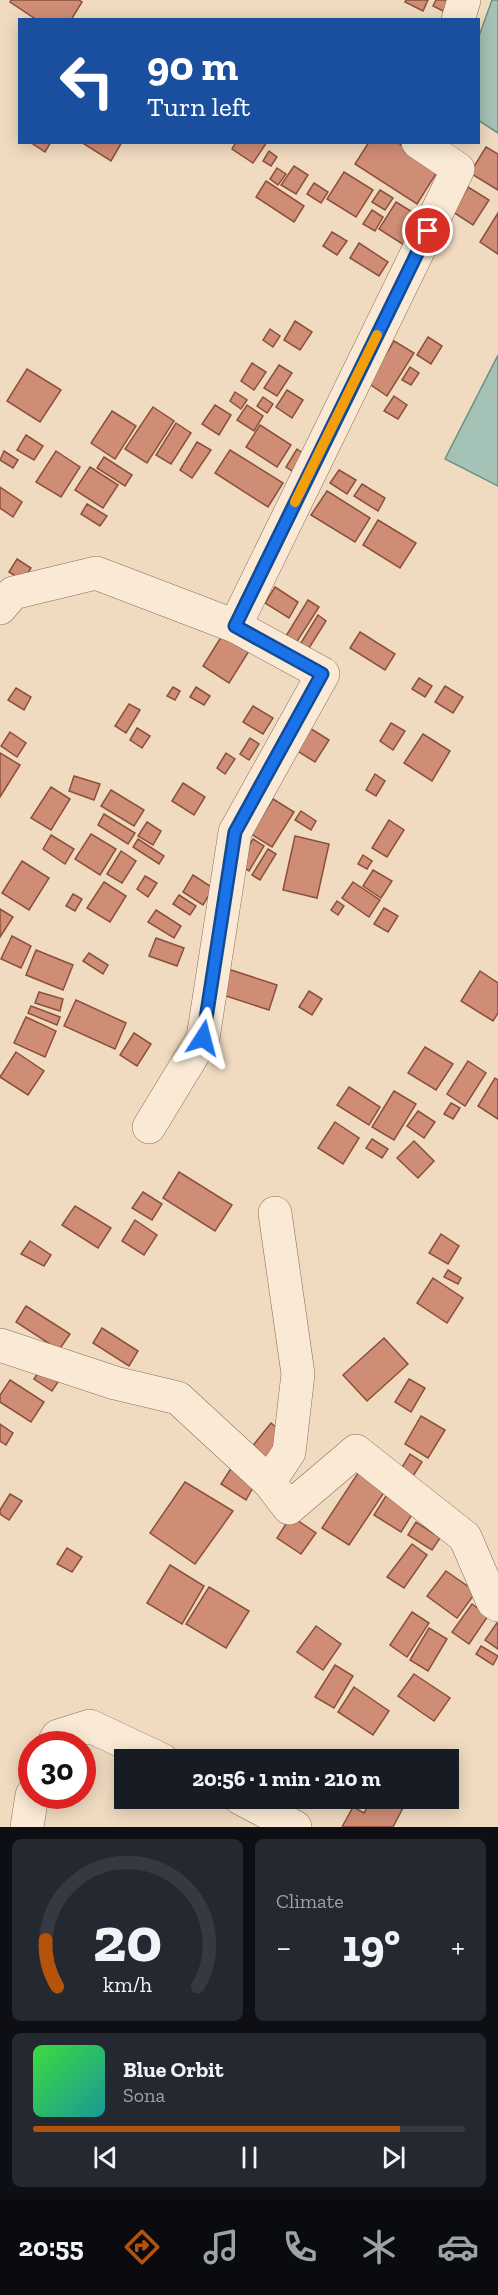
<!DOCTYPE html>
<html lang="en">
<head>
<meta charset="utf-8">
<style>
  body { margin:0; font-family:"Zilla Slab",serif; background:#242831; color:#f1f3f6; height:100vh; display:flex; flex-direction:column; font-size:22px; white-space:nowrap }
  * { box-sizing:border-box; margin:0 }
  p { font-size:20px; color:#9ea1a6 }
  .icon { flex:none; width:33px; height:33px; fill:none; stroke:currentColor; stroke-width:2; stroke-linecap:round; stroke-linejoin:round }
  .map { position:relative; height:1827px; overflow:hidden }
  .sheet { display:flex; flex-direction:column; gap:12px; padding:12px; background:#0d0f14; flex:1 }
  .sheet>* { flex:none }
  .guide { position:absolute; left:18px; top:18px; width:462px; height:126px; border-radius:0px; box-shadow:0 3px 15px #0003; background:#1a4fa0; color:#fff; overflow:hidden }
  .speed { position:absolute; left:18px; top:1731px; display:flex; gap:12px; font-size:30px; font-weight:700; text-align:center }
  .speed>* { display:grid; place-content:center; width:78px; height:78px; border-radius:50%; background:#171b24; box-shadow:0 3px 15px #0003; line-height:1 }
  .speed .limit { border:9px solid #d22; background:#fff; color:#111 }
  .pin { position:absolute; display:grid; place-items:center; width:51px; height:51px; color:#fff; margin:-26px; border:3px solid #fff; border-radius:50%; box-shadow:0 2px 6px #0007 }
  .me { position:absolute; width:66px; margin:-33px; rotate:9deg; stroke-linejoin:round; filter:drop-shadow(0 0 4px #0008) }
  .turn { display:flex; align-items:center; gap:21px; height:126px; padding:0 30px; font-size:27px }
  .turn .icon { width:78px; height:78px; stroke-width:2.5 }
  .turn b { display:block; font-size:42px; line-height:51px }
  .big { font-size:45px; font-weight:700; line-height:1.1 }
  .sheet .widget { flex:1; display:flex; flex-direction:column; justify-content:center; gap:9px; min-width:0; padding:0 21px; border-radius:9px; background:#242831 }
  .sheet .dial { align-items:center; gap:0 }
  .dial svg { height:156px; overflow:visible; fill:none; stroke:#363941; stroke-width:7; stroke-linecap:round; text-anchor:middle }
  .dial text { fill:#f1f3f6; stroke:none }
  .song { display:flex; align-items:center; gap:18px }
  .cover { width:72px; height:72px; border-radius:9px; background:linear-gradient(135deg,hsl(120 70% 55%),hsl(180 70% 35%)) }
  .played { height:6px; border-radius:3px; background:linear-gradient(90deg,#b45309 85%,#363941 85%) }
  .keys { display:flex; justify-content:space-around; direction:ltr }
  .heat { display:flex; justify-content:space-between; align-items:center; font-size:33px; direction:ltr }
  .sheet .tiles { flex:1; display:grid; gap:12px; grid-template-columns:1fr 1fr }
  .widget:last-child { grid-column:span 2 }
  .trip { position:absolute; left:114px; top:1749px; width:345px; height:60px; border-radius:0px; background:#171b24; box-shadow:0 3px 15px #0003; font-weight:700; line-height:60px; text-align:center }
  .dock { display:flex; height:96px; justify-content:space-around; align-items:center; background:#090b0e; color:#9ea1a6 }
  .dock .icon { width:42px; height:42px }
  .dock .selected { color:#b45309 }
  .dock b { font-size:27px; color:#f1f3f6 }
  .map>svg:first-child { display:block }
  .water { fill:#a4c2b5; stroke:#6b9182; stroke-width:1.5 }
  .building { fill:#d08d75; stroke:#8b503c; stroke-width:1.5 }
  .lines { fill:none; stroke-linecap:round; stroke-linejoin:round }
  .street-casing { stroke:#8b6b58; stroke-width:34 }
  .street { stroke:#faead5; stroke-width:33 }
  .route-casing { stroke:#114b97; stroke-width:15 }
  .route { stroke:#1a73e8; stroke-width:10 }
  .slow { stroke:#f59e0b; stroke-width:10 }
</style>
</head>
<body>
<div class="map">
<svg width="498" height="1827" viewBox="0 0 498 1827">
  <rect width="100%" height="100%" fill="#f0dbc1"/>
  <g class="water">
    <polygon points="492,0 498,0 498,133 478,120 479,36"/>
    <polygon points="498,355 498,486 445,459"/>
  </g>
  <g class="building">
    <polygon points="11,0 79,0 82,2 71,20 37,20 10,2"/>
    <polygon points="406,0 428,0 423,11 405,2"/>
    <polygon points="436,0 455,0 447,13 433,6"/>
    <polygon points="30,142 51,142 45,152"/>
    <polygon points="81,142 122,142 111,161"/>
    <polygon points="236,142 267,142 253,163 232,149"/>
    <polygon points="369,142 397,142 439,169 417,204 355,164"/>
    <polygon points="486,147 498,154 498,190 470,173"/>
    <polygon points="269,151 277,157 271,166 263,161"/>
    <polygon points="294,166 308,175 296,194 281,185"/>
    <polygon points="277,168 286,174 278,185 270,179"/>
    <polygon points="344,172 373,190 356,217 327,199"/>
    <polygon points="266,181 304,206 294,222 256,197"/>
    <polygon points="314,183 328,192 321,203 307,194"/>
    <polygon points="468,187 489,200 473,225 453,212"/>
    <polygon points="380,190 393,198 385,210 372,202"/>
    <polygon points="396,202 422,218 404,245 379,229"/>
    <polygon points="372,210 383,217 375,231 363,224"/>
    <polygon points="498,213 498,254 480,242"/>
    <polygon points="332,232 347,241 337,255 323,246"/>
    <polygon points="359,243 388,262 379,276 350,258"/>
    <polygon points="295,321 312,332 300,350 284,340"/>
    <polygon points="270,329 280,336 273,347 263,340"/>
    <polygon points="428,337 442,346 431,364 417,355"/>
    <polygon points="394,341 414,353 387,396 368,383"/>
    <polygon points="252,363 266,372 254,390 241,381"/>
    <polygon points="279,365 292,373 277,396 264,388"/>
    <polygon points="410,367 419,373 411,385 402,380"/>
    <polygon points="27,369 61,390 40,422 7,401"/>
    <polygon points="287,390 303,400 292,418 276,407"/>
    <polygon points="235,392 247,400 241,409 230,401"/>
    <polygon points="394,396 407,405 398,419 384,411"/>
    <polygon points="263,397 273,404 267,413 257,406"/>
    <polygon points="215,405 231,415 219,435 202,424"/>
    <polygon points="247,405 263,416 254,431 237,420"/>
    <polygon points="153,407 174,421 147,463 125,449"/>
    <polygon points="112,411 136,426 115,459 91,443"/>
    <polygon points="176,423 191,433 171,464 156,455"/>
    <polygon points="260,425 291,445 277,467 246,447"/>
    <polygon points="26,435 43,446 34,460 17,450"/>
    <polygon points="197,442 211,450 192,478 180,470"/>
    <polygon points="297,449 307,456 295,473 286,467"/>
    <polygon points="230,450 283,483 268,507 215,473"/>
    <polygon points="4,451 18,460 13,468 0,460"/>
    <polygon points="56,451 80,467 61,497 36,482"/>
    <polygon points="104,457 132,475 125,486 97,468"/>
    <polygon points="90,467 118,485 103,508 75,490"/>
    <polygon points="339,470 356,480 347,494 330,483"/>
    <polygon points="362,484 385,498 378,511 354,496"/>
    <polygon points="0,487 22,502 13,517 0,508"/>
    <polygon points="327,491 370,518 355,542 311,515"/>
    <polygon points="87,504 107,516 100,526 81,514"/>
    <polygon points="378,520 416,543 400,568 363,545"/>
    <polygon points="17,559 31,568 23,581 9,572"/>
    <polygon points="275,587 298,602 289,618 265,603"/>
    <polygon points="308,600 319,607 296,643 286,636"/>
    <polygon points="318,615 326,621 304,656 296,651"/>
    <polygon points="360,632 395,654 385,670 350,648"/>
    <polygon points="223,634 249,651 229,683 203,666"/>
    <polygon points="419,678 432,686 425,697 412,689"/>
    <polygon points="445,686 463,697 453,713 435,702"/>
    <polygon points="173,687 180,691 175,700 167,696"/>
    <polygon points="196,687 210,696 204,705 190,697"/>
    <polygon points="16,688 31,697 24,710 8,700"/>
    <polygon points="129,704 140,710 126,733 115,726"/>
    <polygon points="253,706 273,718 263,734 243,722"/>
    <polygon points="391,723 405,731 393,750 380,741"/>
    <polygon points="305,725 329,740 315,762 291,747"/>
    <polygon points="137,728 150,736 142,748 130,740"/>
    <polygon points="10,732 26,743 17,757 1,746"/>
    <polygon points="423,734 450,751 432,781 404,763"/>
    <polygon points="250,738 259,744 249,760 240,754"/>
    <polygon points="0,753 20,765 0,797"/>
    <polygon points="226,753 235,759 225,774 217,768"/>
    <polygon points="375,774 385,781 376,796 366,790"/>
    <polygon points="74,776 100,784 94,800 69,791"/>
    <polygon points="183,783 205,797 194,815 172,801"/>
    <polygon points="51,787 70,799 51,830 31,818"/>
    <polygon points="111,790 144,810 134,826 101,806"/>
    <polygon points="273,799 294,812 272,847 251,834"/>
    <polygon points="301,811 316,821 311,830 295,820"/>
    <polygon points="104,814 135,833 128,844 98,825"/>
    <polygon points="389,820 404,830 387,857 372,848"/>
    <polygon points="147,822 161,831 153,845 138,836"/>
    <polygon points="91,834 116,849 100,875 75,859"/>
    <polygon points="51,835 74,849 65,864 43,849"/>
    <polygon points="295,836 329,844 317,898 283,890"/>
    <polygon points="138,839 164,856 159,864 133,847"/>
    <polygon points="253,839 264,846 249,871 238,864"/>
    <polygon points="268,849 276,854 260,880 252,875"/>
    <polygon points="121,851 136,861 122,883 107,874"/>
    <polygon points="363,855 372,861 367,869 358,864"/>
    <polygon points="22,861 49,878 29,910 2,893"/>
    <polygon points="373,870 392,881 381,898 363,886"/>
    <polygon points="193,875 213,888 203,905 183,892"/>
    <polygon points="145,876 157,883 148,897 137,889"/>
    <polygon points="104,882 126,896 110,922 87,908"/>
    <polygon points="353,882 380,900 369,917 342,898"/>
    <polygon points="73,894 82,899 75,911 66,906"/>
    <polygon points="179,895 196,906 190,915 173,904"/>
    <polygon points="337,901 344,906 338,915 331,910"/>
    <polygon points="384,908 398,916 388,932 374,924"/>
    <polygon points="0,909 13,917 0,937"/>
    <polygon points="156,910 181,926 174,938 148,922"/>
    <polygon points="12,936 31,946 21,968 1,959"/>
    <polygon points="156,938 184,948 177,966 149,956"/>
    <polygon points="36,950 73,965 63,990 26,975"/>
    <polygon points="89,953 108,965 103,974 83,961"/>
    <polygon points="225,968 277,985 269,1010 217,993"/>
    <polygon points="480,971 498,983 498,1013 493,1021 461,1001"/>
    <polygon points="309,991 322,999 312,1015 299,1007"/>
    <polygon points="39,992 63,999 60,1011 35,1003"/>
    <polygon points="76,1000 126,1023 115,1049 64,1026"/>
    <polygon points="31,1006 60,1017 57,1025 28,1013"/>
    <polygon points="26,1017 56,1031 45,1057 14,1043"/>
    <polygon points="134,1033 151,1044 137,1066 120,1055"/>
    <polygon points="425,1047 453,1064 436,1090 408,1073"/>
    <polygon points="16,1052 44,1071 28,1095 0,1077"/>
    <polygon points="468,1061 486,1073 465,1106 447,1094"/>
    <polygon points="495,1078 498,1080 498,1119 478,1106"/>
    <polygon points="349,1087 380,1107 369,1125 337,1105"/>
    <polygon points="394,1091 416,1104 394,1140 372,1127"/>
    <polygon points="451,1103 460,1108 453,1119 444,1114"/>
    <polygon points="418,1111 435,1122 424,1138 407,1126"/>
    <polygon points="335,1122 359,1138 343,1164 318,1148"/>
    <polygon points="372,1139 388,1149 382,1158 366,1148"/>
    <polygon points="414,1141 434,1161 418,1178 397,1158"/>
    <polygon points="179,1172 232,1205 215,1231 163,1198"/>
    <polygon points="143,1192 162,1204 152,1220 132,1208"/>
    <polygon points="75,1206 111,1228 98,1248 62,1225"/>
    <polygon points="135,1220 157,1235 144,1255 122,1241"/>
    <polygon points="441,1234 459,1246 448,1264 429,1253"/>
    <polygon points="30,1241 51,1255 44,1266 21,1254"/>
    <polygon points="448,1270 461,1278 458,1284 444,1277"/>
    <polygon points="433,1278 463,1298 447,1323 417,1303"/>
    <polygon points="26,1306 70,1334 59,1350 16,1322"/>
    <polygon points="102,1328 138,1351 129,1366 93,1343"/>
    <polygon points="384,1338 408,1364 367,1401 343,1375"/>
    <polygon points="43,1365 62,1376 52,1391 34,1379"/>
    <polygon points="409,1379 425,1388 411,1412 395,1402"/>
    <polygon points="10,1380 44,1402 31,1422 0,1402 0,1395"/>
    <polygon points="421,1416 445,1430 428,1458 405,1444"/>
    <polygon points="271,1423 287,1436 263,1465 247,1453"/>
    <polygon points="0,1424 13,1433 6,1445 0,1441"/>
    <polygon points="410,1454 422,1462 410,1481 398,1474"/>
    <polygon points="235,1462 259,1477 246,1500 221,1484"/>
    <polygon points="362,1467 389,1485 349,1545 322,1528"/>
    <polygon points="185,1482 233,1511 195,1564 150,1533"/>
    <polygon points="389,1491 416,1508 401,1532 374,1515"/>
    <polygon points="10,1494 22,1501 9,1520 0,1514 0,1510"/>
    <polygon points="291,1516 316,1533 301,1554 277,1538"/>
    <polygon points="416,1522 440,1538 432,1550 408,1535"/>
    <polygon points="412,1544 427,1555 404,1588 387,1577"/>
    <polygon points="67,1548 82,1557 72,1572 57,1564"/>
    <polygon points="170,1565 204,1586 182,1624 147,1603"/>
    <polygon points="446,1571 476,1592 457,1618 427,1596"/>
    <polygon points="209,1587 249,1611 226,1648 186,1624"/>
    <polygon points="472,1604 488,1616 469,1644 452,1632"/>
    <polygon points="412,1612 429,1623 407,1657 390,1645"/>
    <polygon points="497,1623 498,1624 498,1649 485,1640"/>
    <polygon points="316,1626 341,1644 323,1670 297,1652"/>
    <polygon points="429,1628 447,1639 428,1671 410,1660"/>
    <polygon points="481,1646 498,1656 493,1665 476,1654"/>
    <polygon points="335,1665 353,1676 334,1708 315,1697"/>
    <polygon points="414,1674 450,1698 434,1721 398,1696"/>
    <polygon points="354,1687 389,1711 373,1735 338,1712"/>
    <polygon points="372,1798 408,1798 393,1827 342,1827 353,1807 364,1813"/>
  </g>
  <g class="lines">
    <defs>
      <g id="street">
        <polyline points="458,20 464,0"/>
        <polyline points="0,608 13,593 96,573 235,626 458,169 418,142"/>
        <polyline points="149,1127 203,1038 235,832 323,674 235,626"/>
        <polyline points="0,1345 115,1383 178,1398 269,1482 289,1452 298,1374 275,1213"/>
        <polyline points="269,1482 289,1508 356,1451 465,1537 493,1602 498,1605"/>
        <polyline points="53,1744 58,1736 90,1726 162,1760"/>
        <polyline points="240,1798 295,1827"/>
        <polyline points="27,1827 32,1795"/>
      </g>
    </defs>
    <use href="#street" class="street-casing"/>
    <use href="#street" class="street"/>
  </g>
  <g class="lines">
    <defs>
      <polyline id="route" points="203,1038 235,832 322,674 235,626 428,231"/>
    </defs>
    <use href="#route" class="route-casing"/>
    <use href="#route" class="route"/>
    <polyline class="slow" points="295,502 377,335"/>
  </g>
</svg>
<div class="speed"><div class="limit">30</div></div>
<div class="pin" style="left:428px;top:231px;background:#d93025"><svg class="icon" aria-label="arrive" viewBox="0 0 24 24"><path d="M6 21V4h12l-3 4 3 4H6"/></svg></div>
<svg class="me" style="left:203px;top:1038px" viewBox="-20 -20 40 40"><path d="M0-17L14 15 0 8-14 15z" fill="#1a73e8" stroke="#fff" stroke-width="4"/></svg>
<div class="trip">20:56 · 1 min · 210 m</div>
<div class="guide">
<div class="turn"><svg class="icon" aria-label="left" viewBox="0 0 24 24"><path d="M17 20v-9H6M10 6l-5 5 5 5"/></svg><div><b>90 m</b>Turn left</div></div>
</div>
</div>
<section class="sheet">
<div class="tiles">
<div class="widget dial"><svg viewBox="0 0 100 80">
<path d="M14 69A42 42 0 1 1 86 69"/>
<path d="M14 69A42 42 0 0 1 8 45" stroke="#b45309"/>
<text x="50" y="56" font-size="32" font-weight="700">20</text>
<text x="50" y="72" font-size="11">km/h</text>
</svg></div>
<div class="widget"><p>Climate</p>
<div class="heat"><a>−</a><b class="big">19°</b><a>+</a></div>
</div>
<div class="widget">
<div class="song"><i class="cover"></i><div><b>Blue Orbit</b><p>Sona</p></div></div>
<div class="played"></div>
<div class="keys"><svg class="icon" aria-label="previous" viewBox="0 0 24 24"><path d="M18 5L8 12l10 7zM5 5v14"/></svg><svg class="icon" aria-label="pause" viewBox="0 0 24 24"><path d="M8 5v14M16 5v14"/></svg><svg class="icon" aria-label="next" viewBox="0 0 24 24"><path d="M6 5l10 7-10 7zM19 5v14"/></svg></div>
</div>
</div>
</section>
<nav class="dock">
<b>20:55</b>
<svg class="icon selected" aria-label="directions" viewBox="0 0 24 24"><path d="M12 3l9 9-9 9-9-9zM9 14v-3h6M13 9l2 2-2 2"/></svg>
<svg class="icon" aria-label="music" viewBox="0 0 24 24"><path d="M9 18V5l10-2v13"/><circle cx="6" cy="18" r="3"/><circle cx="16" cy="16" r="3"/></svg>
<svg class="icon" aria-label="phone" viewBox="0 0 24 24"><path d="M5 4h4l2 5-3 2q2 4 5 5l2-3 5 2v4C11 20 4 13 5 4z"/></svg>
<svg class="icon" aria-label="climate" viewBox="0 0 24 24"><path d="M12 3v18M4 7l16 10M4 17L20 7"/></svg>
<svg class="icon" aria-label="car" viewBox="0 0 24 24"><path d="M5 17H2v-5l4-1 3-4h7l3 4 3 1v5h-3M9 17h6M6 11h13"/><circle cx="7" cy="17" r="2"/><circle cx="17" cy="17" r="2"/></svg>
</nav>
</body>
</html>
